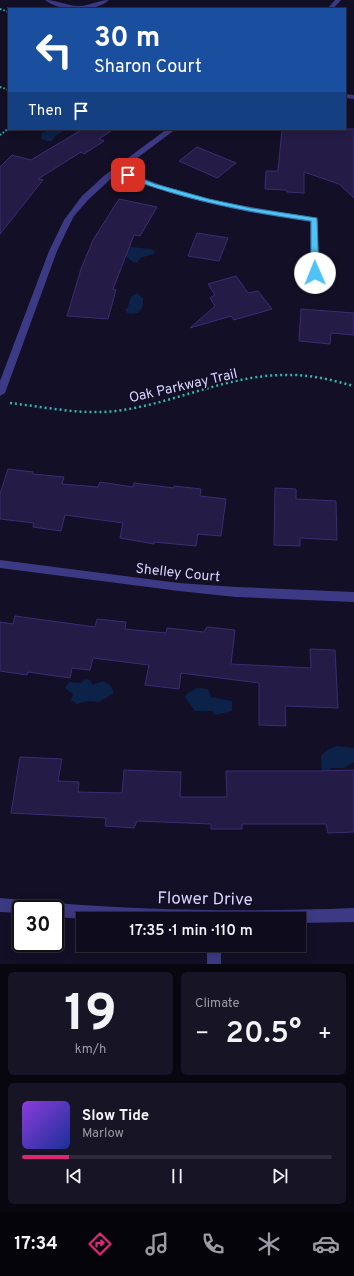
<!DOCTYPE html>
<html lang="en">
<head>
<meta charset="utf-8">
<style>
  body { margin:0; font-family:Overpass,sans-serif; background:#171425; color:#f1f3f6; height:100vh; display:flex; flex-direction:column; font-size:15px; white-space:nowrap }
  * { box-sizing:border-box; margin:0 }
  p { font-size:13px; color:#9b9ba3 }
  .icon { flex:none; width:22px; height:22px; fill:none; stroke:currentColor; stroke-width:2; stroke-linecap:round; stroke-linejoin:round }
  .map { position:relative; height:964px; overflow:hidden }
  .details { display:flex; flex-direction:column; gap:8px; padding:8px; background:#08060f; flex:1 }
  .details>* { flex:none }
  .top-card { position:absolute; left:8px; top:8px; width:338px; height:122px; border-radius:0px; box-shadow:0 2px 10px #0003,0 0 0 1px #2e2b3b; background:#1a4fa0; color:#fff; overflow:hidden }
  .speed { position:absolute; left:12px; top:900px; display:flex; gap:8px; font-size:20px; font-weight:700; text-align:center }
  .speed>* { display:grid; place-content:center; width:52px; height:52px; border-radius:50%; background:#0e0b1c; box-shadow:0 2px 10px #0003,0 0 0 1px #2e2b3b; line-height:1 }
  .speed .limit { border:2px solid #111; border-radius:6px; background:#fff; color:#111 }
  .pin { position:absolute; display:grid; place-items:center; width:34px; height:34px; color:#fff; margin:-17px; border-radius:8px; box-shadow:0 2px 6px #0006 }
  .me { position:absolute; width:44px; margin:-22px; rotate:359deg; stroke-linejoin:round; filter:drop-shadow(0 0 3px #0008) }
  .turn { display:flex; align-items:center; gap:14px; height:84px; padding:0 20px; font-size:18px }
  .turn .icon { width:52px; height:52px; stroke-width:2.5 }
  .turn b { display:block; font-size:28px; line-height:34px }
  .then { display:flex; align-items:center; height:38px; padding:0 20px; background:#0003; gap:8px; font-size:15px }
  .big { font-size:30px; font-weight:600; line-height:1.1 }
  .details .card { flex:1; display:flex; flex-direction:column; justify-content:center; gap:6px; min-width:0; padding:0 14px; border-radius:6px; background:#171425 }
  .details .dial { align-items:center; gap:0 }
  .dial b { font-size:52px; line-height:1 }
  .song { display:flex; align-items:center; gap:12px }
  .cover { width:48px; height:48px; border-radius:6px; background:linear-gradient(135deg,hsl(270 70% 55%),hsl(230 70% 35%)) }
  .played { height:4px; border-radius:2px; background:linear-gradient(90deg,#db2777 15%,#2e2b3b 15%) }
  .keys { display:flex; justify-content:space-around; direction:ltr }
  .heat { display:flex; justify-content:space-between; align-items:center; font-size:22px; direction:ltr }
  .details .tiles { flex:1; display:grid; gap:8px; grid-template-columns:1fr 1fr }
  .card:last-child { grid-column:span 2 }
  .trip { position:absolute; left:76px; top:912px; width:230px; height:40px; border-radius:0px; background:#0e0b1c; box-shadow:0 2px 10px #0003,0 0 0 1px #2e2b3b; font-weight:600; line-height:40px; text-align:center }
  .tab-bar { display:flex; height:64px; justify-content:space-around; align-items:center; background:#06040b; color:#9b9ba3 }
  .tab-bar .icon { width:28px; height:28px }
  .tab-bar .active { color:#db2777 }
  .tab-bar b { font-size:18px; color:#f1f3f6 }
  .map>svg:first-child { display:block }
  .water { fill:#0c2248 }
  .building { fill:#241b47; stroke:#3b2d73 }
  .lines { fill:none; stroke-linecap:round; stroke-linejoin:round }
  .path-far1 { stroke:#2fb8b0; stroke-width:2; stroke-dasharray:1.5 2; stroke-linecap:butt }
  .path { stroke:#2fb8b0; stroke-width:2.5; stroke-dasharray:2 3; stroke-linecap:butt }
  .street { fill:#3d3a85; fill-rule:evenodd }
  .route { fill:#4fc3f7; stroke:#337fa1 }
  .labels { text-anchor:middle; stroke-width:3.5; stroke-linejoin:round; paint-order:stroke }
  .street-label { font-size:14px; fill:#d9d4ff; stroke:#130f26 }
  .near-street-label { font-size:17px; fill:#d9d4ff; stroke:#130f26 }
</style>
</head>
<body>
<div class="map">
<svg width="354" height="964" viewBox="0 0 354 964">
  <rect width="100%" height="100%" fill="#130f26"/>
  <g class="water">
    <polygon points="52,129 61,129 62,132 55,136 52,141 47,141 41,139 42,133"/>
    <polygon points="123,246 150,249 155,251 154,254 140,258 138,262 133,262 123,254"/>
    <path d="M 137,293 L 143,298 C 144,310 139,316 127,313 L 125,309 L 127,309 L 131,297 Z"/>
    <polygon points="85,679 90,680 92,685 104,681 111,686 114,693 99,702 87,701 77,704 71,700 73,694 65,688 69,682 81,683"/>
    <polygon points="197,688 208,689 211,697 232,701 232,711 215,715 212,711 195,711 185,697 188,693"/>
    <polygon points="337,746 354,748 354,762 344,768 331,768 330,773 322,777 321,756 327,750"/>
  </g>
  <g class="building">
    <polygon points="83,129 114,129 99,139 104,141 84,154 81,152 38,179 43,180 0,234 0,167 12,155 31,160"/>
    <polygon points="282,129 354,129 354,198 339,184 304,172 304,193 287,192 286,190 265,189 266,171 278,171"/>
    <polygon points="197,147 236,163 217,178 179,161"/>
    <polygon points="119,199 157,207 140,236 134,235 113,289 116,290 108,319 67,316 81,269 93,240"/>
    <polygon points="197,233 228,238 219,261 188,256"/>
    <polygon points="236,276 248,293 258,291 272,309 234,320 231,316 190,328 215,306 210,298 215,295 208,284"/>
    <polygon points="301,309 354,313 354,335 331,333 330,344 299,341"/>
    <polygon points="8,469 33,472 33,474 64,477 62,484 98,487 100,482 133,487 134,483 174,488 174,486 201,489 200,496 226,499 221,536 198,534 196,546 154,542 154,544 120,538 123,523 65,515 61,531 33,527 34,523 0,519 0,494"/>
    <polygon points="275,488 296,489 296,499 336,501 337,540 300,538 300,546 274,545"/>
    <polygon points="15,616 95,627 97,619 126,622 125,629 166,633 167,628 204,632 207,627 235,630 231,664 311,668 310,649 335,650 338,708 285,706 286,726 259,725 259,683 181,673 179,689 145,685 149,665 93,658 90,670 72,668 70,678 28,672 27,675 0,671 0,622 13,624"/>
    <polygon points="20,757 62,759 58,781 79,782 78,792 122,793 124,770 181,772 180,797 227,797 226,771 317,771 354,770 354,832 328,833 326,824 242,824 242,829 211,829 211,824 137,821 134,828 105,826 106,818 11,813"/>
  </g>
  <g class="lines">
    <g class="path-far1">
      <polyline points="0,9 9,12"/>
      <polyline points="0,87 9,90"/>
      <polyline points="0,135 9,128"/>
    </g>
    <path class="path" d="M 10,403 C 45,407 81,415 116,411 C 173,404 227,375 285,375 C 309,374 332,380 354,386"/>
    <g class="street">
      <path d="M 45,0 C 57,0 67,6 79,6 C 90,6 98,0 109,0 C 95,13 60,12 45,0 Z"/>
      <polygon points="335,0 341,0 333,9 327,9"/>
      <polygon points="345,94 354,95 354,99 345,98"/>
      <path d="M 167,129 L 176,129 L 121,170 L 164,186 L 210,200 L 317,218 L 319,273 L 315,276 L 311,273 L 310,222 C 243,212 179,200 117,173 L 88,200 L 74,216 L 67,230 L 57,251 L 5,393 L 0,396 L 0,381 L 49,251 L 64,220 L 82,196 L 105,175 Z"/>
      <polygon points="0,560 179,583 236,587 354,592 354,602 236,597 179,591 0,568"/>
      <path d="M 0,898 L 46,902 L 51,905 L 55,903 C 155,911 254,912 354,908 L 354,922 L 299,923 L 299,919 L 84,919 L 55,917 L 55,909 L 21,909 L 21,913 L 0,912 Z"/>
      <rect x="207" y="945" width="14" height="19"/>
    </g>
  </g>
  <path class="route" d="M 128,173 L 155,184 L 209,199 L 251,208 L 317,218 L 319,273 L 315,276 L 311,273 L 311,221 C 247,212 185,200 125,177 L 124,175 Z"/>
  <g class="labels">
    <g class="street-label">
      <text transform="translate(183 385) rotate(-13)" y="5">Oak Parkway Trail</text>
      <text transform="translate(178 572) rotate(6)" y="5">Shelley Court</text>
    </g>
    <g class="near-street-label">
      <text transform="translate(205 898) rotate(1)" y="6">Flower Drive</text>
    </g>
  </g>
</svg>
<div class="speed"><div class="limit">30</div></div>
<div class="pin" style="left:128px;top:175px;background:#d93025"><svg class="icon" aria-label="arrive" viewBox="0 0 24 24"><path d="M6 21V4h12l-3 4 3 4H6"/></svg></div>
<svg class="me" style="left:315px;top:273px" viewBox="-20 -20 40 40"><circle r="19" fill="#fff"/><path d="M0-13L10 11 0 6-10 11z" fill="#4fc3f7"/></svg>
<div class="trip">17:35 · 1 min · 110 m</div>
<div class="top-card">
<div class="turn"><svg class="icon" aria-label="left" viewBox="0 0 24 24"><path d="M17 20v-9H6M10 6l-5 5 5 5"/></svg><div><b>30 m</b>Sharon Court</div></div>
<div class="then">Then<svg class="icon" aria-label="arrive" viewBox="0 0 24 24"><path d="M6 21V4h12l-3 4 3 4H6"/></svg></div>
</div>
</div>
<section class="details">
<div class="tiles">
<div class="card dial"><b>19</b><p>km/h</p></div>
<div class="card"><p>Climate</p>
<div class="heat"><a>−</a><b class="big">20.5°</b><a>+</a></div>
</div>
<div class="card">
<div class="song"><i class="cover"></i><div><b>Slow Tide</b><p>Marlow</p></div></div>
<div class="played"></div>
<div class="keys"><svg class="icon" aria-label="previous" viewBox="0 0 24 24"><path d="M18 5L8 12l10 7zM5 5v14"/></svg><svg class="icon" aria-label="pause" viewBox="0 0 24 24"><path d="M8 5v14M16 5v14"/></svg><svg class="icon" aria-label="next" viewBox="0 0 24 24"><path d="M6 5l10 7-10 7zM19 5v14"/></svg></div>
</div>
</div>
</section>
<nav class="tab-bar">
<b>17:34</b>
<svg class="icon active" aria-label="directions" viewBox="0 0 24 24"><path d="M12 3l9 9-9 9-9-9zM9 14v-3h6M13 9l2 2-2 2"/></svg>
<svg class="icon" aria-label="music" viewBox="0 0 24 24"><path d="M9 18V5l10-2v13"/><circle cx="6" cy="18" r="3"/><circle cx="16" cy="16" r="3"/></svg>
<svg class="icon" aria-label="phone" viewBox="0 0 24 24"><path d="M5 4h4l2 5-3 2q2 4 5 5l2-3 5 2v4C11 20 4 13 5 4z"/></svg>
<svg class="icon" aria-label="climate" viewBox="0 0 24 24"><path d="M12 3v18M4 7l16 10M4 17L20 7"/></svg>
<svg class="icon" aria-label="car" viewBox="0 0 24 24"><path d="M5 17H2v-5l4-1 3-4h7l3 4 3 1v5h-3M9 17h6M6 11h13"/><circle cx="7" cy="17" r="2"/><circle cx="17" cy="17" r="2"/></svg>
</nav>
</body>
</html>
